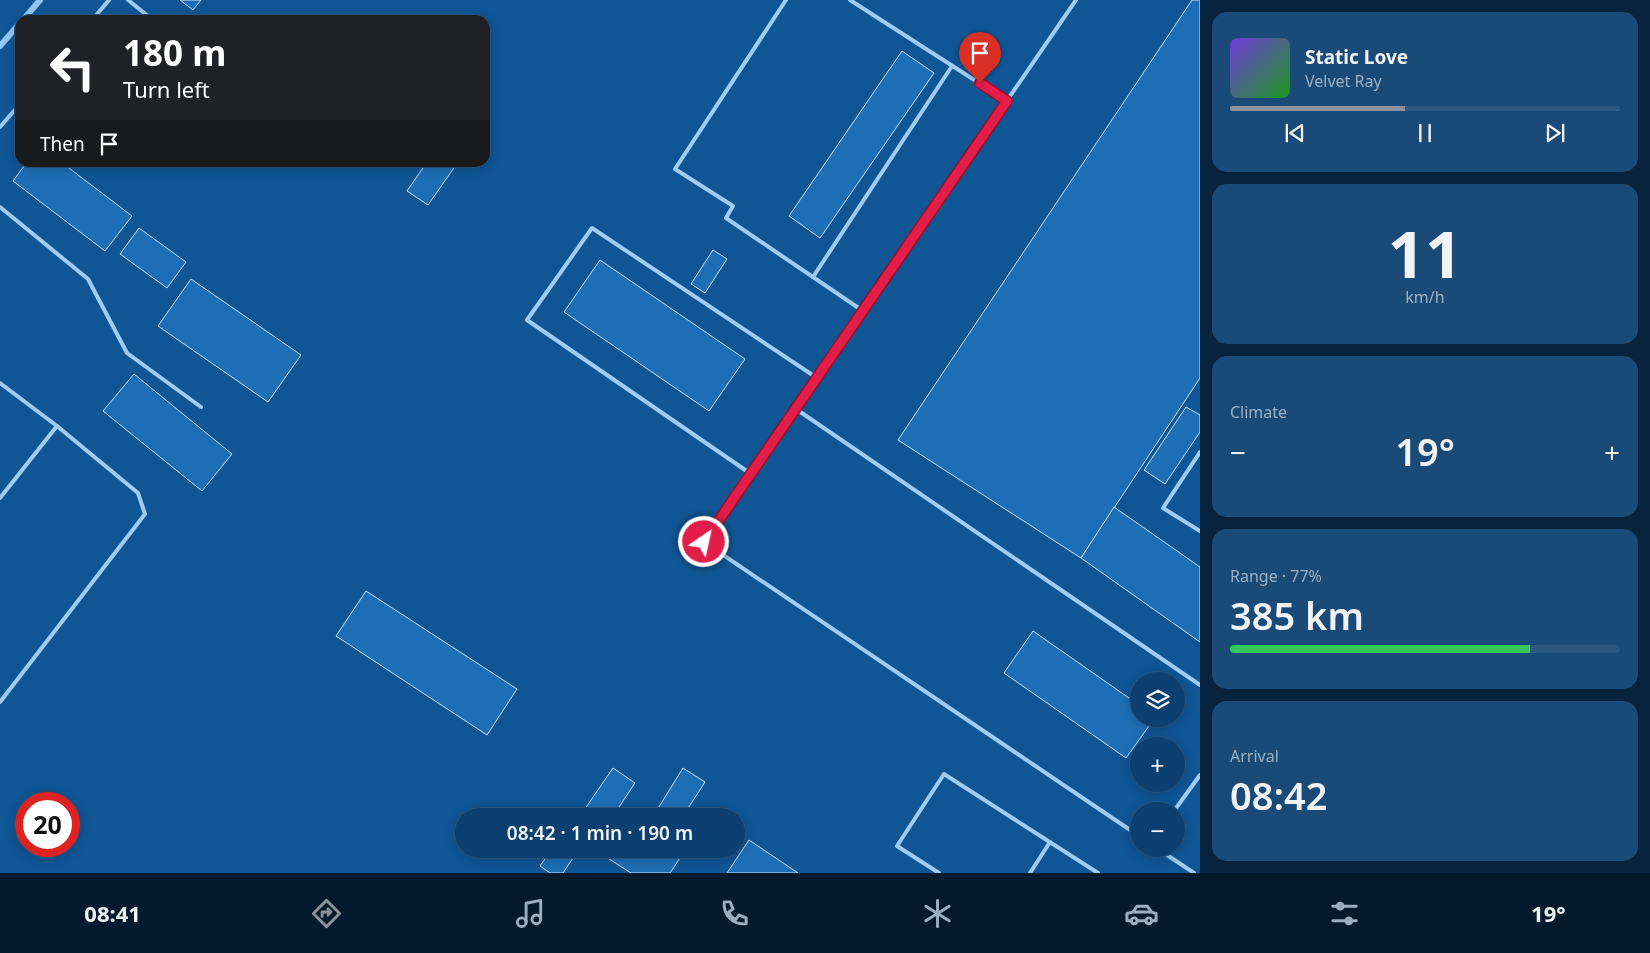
<!DOCTYPE html>
<html lang="en">
<head>
<meta charset="utf-8">
<style>
  body { margin:0; font-family:"Noto Sans",sans-serif; background:#1a4b78; color:#f1f3f6; height:100vh; display:flex; flex-direction:column; font-size:19px; white-space:nowrap }
  * { box-sizing:border-box; margin:0 }
  p { font-size:16px; color:#9aafc3 }
  .icon { flex:none; width:28px; height:28px; fill:none; stroke:currentColor; stroke-width:2; stroke-linecap:round; stroke-linejoin:round }
  .map { position:relative; flex:1; overflow:hidden }
  .sheet { display:flex; flex-direction:column; gap:12px; padding:12px; background:#07233e; width:450px }
  .sheet>* { flex:none }
  .banner { position:absolute; left:15px; top:15px; width:475px; height:152px; border-radius:15px; box-shadow:0 2px 12px #0003,0 0 0 1px #2c5983; background:#202124; color:#fff; overflow:hidden }
  .fabs { position:absolute; left:1130px; top:672px; display:grid; gap:10px }
  .fabs a { display:grid; place-items:center; width:55px; height:55px; border-radius:50%; background:#0c4070; box-shadow:0 2px 12px #0003,0 0 0 1px #2c5983; font-size:25px }
  .speed { position:absolute; left:15px; top:792px; display:flex; gap:10px; font-size:25px; font-weight:700; text-align:center }
  .speed>* { display:grid; place-content:center; width:65px; height:65px; border-radius:50%; background:#0c4070; box-shadow:0 2px 12px #0003,0 0 0 1px #2c5983; line-height:1 }
  .speed .limit { border:8px solid #d22; background:#fff; color:#111 }
  .pin { position:absolute; display:grid; place-items:center; width:42px; height:42px; color:#fff; margin:-51px -21px; border-radius:50% 50% 50% 0; rotate:-45deg; box-shadow:0 0 5px #0007 }
  .pin .icon { rotate:45deg }
  .me { position:absolute; width:55px; margin:-28px; rotate:34deg; stroke-linejoin:round; filter:drop-shadow(0 0 4px #0008) }
  .turn { display:flex; align-items:center; gap:18px; height:105px; padding:0 25px; font-size:22px }
  .turn .icon { width:65px; height:65px; stroke-width:2.5 }
  .turn b { display:block; font-size:35px; line-height:42px }
  .then { display:flex; align-items:center; height:48px; padding:0 25px; background:#0003; gap:10px; font-size:19px }
  .big { font-size:38px; font-weight:600; line-height:1.1 }
  .sheet .widget { flex:1; display:flex; flex-direction:column; justify-content:center; gap:8px; min-width:0; padding:0 18px; border-radius:15px; background:#1a4b78 }
  .sheet .dial { align-items:center; gap:0 }
  .dial b { font-size:65px; line-height:1 }
  .song { display:flex; align-items:center; gap:15px }
  .cover { width:60px; height:60px; border-radius:8px; background:linear-gradient(135deg,hsl(260 70% 55%),hsl(120 70% 35%)) }
  .played { height:5px; border-radius:2px; background:linear-gradient(90deg,#8c9099 45%,#2c5983 45%) }
  .keys { display:flex; justify-content:space-around; direction:ltr }
  .heat { display:flex; justify-content:space-between; align-items:center; font-size:28px; direction:ltr }
  .charge { height:8px; border-radius:4px; background:linear-gradient(90deg,#34c759 77%,#2c5983 0) }
  .trip { position:absolute; left:455px; top:808px; width:290px; height:50px; border-radius:25px; background:#0c4070; box-shadow:0 2px 12px #0003,0 0 0 1px #2c5983; font-weight:600; line-height:50px; text-align:center }
  .tab-bar { display:flex; height:80px; justify-content:space-around; align-items:center; background:#051a2d; color:#9aafc3 }
  .tab-bar .icon { width:35px; height:35px }
  .tab-bar .selected { color:#8c9099 }
  .tab-bar b { font-size:22px; color:#f1f3f6 }
  main { display:flex; flex:1; min-height:0 }
  .map>svg:first-child { display:block }
  .lines { fill:none; stroke-linecap:round; stroke-linejoin:round }
  .stream { stroke:#90c9f7; stroke-width:6 }
  .building { fill:#1e6eb5; stroke:#c7e4fe }
  .service { stroke:#9fccf4; stroke-width:4 }
  .route-casing { stroke:#92132f; stroke-width:12 }
  .route { stroke:#e11d48; stroke-width:9 }
</style>
</head>
<body>
<main>
<div class="map">
<svg width="1200" height="873" viewBox="0 0 1200 873">
  <rect width="100%" height="100%" fill="#105695"/>
  <g class="lines">
    <g class="stream">
      <polyline points="23,20 40,0"/>
      <polyline points="0,46 20,23"/>
    </g>
  </g>
  <g class="building">
    <polygon points="180,0 201,0 193,10"/>
    <polygon points="1192,0 1200,0 1200,378 1081,558 898,440"/>
    <polygon points="902,51 934,73 820,238 789,216"/>
    <polygon points="27,162 61,162 132,216 105,251 13,181"/>
    <polygon points="427,162 458,162 428,205 407,191"/>
    <polygon points="139,228 186,262 167,288 120,254"/>
    <polygon points="713,250 727,259 705,293 691,284"/>
    <polygon points="600,260 745,359 709,411 564,312"/>
    <polygon points="191,279 301,355 268,402 158,326"/>
    <polygon points="134,374 232,454 202,491 103,411"/>
    <polygon points="1186,407 1200,415 1200,432 1165,484 1144,470"/>
    <polygon points="1114,507 1200,567 1200,642 1081,558"/>
    <polygon points="366,591 517,689 487,735 336,636"/>
    <polygon points="1033,631 1139,705 1139,719 1154,719 1126,758 1004,673"/>
    <polygon points="613,768 635,783 613,816 580,816"/>
    <polygon points="683,768 705,782 683,816 667,816 657,810"/>
    <polygon points="637,809 649,816 632,816"/>
    <polygon points="749,840 798,873 727,873"/>
    <polygon points="552,849 566,849 575,855 563,873 550,873 540,866"/>
    <polygon points="612,849 686,849 670,873 631,873 606,857"/>
  </g>
  <g class="lines">
    <g class="service">
      <polyline points="128,0 153,20"/>
      <polyline points="786,0 675,169 733,206 726,218 863,311"/>
      <polyline points="850,0 1007,101"/>
      <polyline points="1076,0 704,542 1139,836"/>
      <polyline points="92,20 109,0"/>
      <polyline points="0,127 20,104"/>
      <polyline points="0,207 88,279 127,353 201,407"/>
      <polyline points="813,277 952,66"/>
      <polyline points="0,383 57,426 138,493 145,514 0,702"/>
      <polyline points="796,409 1200,685"/>
      <polyline points="1200,452 1163,508 1200,531"/>
      <polyline points="751,474 527,320 592,228 817,378"/>
      <polyline points="0,498 57,426"/>
      <polyline points="1174,811 1200,775"/>
      <polyline points="1158,849 1194,873"/>
      <polyline points="939,873 897,846 944,774 1098,873"/>
      <polyline points="1030,873 1050,842"/>
    </g>
  </g>
  <g class="lines">
    <defs>
      <polyline id="route" points="704,542 1007,101 980,83"/>
    </defs>
    <use href="#route" class="route-casing"/>
    <use href="#route" class="route"/>
  </g>
</svg>
<div class="fabs">
<a><svg class="icon" aria-label="layers" viewBox="0 0 24 24"><path d="M12 4l9 5-9 5-9-5zM3 14l9 5 9-5"/></svg></a>
<a>+</a>
<a>−</a>
</div>
<div class="speed"><div class="limit">20</div></div>
<div class="pin" style="left:980px;top:83px;background:#d93025"><svg class="icon" aria-label="arrive" viewBox="0 0 24 24"><path d="M6 21V4h12l-3 4 3 4H6"/></svg></div>
<svg class="me" style="left:704px;top:542px" viewBox="-20 -20 40 40"><circle r="17" fill="#e11d48" stroke="#fff" stroke-width="3"/><path d="M0-11L8 9 0 5-8 9z" fill="#fff"/></svg>
<div class="trip">08:42 · 1 min · 190 m</div>
<div class="banner">
<div class="turn"><svg class="icon" aria-label="left" viewBox="0 0 24 24"><path d="M17 20v-9H6M10 6l-5 5 5 5"/></svg><div><b>180 m</b>Turn left</div></div>
<div class="then">Then<svg class="icon" aria-label="arrive" viewBox="0 0 24 24"><path d="M6 21V4h12l-3 4 3 4H6"/></svg></div>
</div>
</div>
<section class="sheet">
<div class="widget">
<div class="song"><i class="cover"></i><div><b>Static Love</b><p>Velvet Ray</p></div></div>
<div class="played"></div>
<div class="keys"><svg class="icon" aria-label="previous" viewBox="0 0 24 24"><path d="M18 5L8 12l10 7zM5 5v14"/></svg><svg class="icon" aria-label="pause" viewBox="0 0 24 24"><path d="M8 5v14M16 5v14"/></svg><svg class="icon" aria-label="next" viewBox="0 0 24 24"><path d="M6 5l10 7-10 7zM19 5v14"/></svg></div>
</div>
<div class="widget dial"><b>11</b><p>km/h</p></div>
<div class="widget"><p>Climate</p>
<div class="heat"><a>−</a><b class="big">19°</b><a>+</a></div>
</div>
<div class="widget"><p>Range · 77%</p><b class="big">385 km</b><div class="charge"></div></div>
<div class="widget"><p>Arrival</p><b class="big">08:42</b></div>
</section>
</main>
<nav class="tab-bar">
<b>08:41</b>
<svg class="icon selected" aria-label="directions" viewBox="0 0 24 24"><path d="M12 3l9 9-9 9-9-9zM9 14v-3h6M13 9l2 2-2 2"/></svg>
<svg class="icon" aria-label="music" viewBox="0 0 24 24"><path d="M9 18V5l10-2v13"/><circle cx="6" cy="18" r="3"/><circle cx="16" cy="16" r="3"/></svg>
<svg class="icon" aria-label="phone" viewBox="0 0 24 24"><path d="M5 4h4l2 5-3 2q2 4 5 5l2-3 5 2v4C11 20 4 13 5 4z"/></svg>
<svg class="icon" aria-label="climate" viewBox="0 0 24 24"><path d="M12 3v18M4 7l16 10M4 17L20 7"/></svg>
<svg class="icon" aria-label="car" viewBox="0 0 24 24"><path d="M5 17H2v-5l4-1 3-4h7l3 4 3 1v5h-3M9 17h6M6 11h13"/><circle cx="7" cy="17" r="2"/><circle cx="17" cy="17" r="2"/></svg>
<svg class="icon" aria-label="filters" viewBox="0 0 24 24"><path d="M4 7h16M4 17h16"/><circle cx="9" cy="7" r="2"/><circle cx="15" cy="17" r="2"/></svg>
<b>19°</b>
</nav>
</body>
</html>
